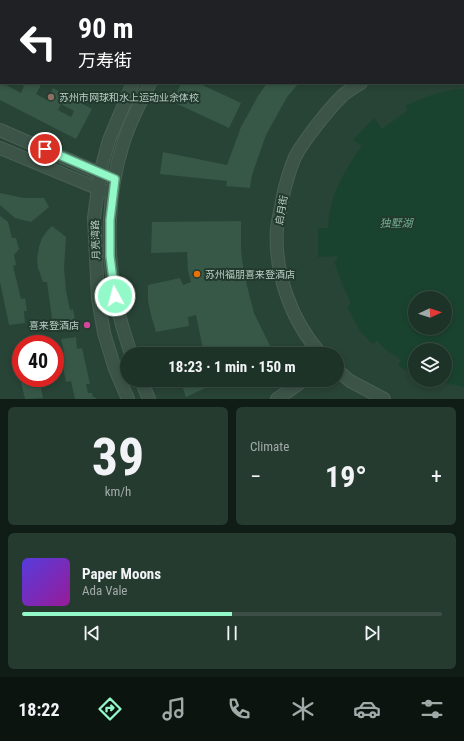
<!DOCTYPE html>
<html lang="en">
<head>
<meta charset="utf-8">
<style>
  body { margin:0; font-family:"Roboto Condensed","Noto Sans SC",sans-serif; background:#263b30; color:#f1f3f6; height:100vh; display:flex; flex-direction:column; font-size:15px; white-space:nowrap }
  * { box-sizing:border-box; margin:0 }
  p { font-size:13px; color:#a1aaa8 }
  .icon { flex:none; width:22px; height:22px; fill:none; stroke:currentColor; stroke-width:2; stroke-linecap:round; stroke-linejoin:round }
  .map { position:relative; height:399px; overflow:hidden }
  .sheet { display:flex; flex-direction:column; gap:8px; padding:8px; background:#101c16; flex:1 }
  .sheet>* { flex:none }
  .banner { position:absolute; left:0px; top:0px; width:464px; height:84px; box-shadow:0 2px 6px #0003,0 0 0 1px #3c4e45; background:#202124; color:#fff; overflow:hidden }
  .needle { width:26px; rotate:87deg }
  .buttons { position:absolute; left:408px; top:291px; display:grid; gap:8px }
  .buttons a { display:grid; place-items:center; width:44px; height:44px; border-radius:50%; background:#1e3328; box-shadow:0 2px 6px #0003,0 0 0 1px #3c4e45; font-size:20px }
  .speed { position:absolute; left:12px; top:335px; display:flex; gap:8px; font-size:20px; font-weight:700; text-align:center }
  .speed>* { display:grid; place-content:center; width:52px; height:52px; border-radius:50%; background:#1e3328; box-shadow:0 2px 6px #0003,0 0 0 1px #3c4e45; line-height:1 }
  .speed .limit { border:6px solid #d22; background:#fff; color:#111 }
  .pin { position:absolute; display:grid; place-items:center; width:34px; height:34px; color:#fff; margin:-17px; border:2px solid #fff; border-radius:50%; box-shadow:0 1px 4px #0007 }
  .me { position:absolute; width:44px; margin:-22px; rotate:353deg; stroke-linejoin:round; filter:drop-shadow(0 0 3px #0008) }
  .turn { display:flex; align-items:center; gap:14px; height:84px; padding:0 12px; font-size:18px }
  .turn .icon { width:52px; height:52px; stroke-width:2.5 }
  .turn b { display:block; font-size:28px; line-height:34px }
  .big { font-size:30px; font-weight:700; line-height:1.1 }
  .sheet .tile { flex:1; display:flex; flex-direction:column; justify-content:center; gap:6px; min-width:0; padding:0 14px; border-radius:6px; background:#263b30 }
  .sheet .dial { align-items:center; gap:0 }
  .dial b { font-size:52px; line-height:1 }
  .song { display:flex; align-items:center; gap:12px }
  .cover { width:48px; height:48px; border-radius:6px; background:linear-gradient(135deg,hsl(250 70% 55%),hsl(300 70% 35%)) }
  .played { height:4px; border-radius:2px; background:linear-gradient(90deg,#93f9c9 50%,#3c4e45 50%) }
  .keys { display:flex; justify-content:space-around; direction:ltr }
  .heat { display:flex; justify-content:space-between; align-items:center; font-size:22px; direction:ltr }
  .sheet .tiles { flex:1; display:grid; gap:8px; grid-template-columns:1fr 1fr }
  .tile:last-child { grid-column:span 2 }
  .trip { position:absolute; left:120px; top:347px; width:224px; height:40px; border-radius:20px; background:#1e3328; box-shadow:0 2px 6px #0003,0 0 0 1px #3c4e45; font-weight:700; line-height:40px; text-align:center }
  .dock { display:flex; height:64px; justify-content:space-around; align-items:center; background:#0c1410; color:#a1aaa8 }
  .dock .icon { width:28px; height:28px }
  .dock .current { color:#93f9c9 }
  .dock b { font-size:18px; color:#f1f3f6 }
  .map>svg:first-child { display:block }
  .water { fill:#1a432f; fill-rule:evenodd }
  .building { fill:#375847; fill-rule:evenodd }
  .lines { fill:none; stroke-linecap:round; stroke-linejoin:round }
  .minor-casing { stroke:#496054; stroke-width:14 }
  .path { stroke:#435d43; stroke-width:1.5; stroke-dasharray:3 3; stroke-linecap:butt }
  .minor { stroke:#3c5448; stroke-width:12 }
  .route-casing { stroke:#60a283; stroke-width:10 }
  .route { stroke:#93f9c9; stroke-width:7 }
  .education-dot { fill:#8d6e63; stroke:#213a2d; stroke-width:1.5 }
  .food-dot { fill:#e8710a; stroke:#213a2d; stroke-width:1.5 }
  .hotel-dot { fill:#d1479c; stroke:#213a2d; stroke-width:1.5 }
  .labels { text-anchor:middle; stroke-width:4; stroke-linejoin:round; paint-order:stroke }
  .poi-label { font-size:10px; fill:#bacdc4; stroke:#213a2d; text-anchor:start }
  .street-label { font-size:10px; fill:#bacdc4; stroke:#213a2d }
  .water-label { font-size:11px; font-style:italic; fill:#73ac8f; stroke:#213a2d }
</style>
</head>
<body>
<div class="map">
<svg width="464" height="399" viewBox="0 0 464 399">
  <rect width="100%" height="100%" fill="#284436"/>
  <path class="water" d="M 458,89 L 464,89 L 464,387 L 431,380 L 445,380 L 445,350 L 415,350 L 415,374 L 398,366 L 401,360 L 385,349 L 377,341 L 372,344 L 360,331 L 347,307 L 351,304 L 341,281 L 334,261 L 337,260 L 337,256 L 318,257 L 318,228 L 328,228 C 330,195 343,172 362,146 L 353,140 L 374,118 L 382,129 L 407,111 L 406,106 C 423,97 439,92 458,89 ZM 415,298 L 445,298 L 445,328 L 415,328 Z"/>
  <g class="building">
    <path d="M 0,83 L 7,83 L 6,85 L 21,93 L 24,86 L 18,83 L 42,83 L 36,94 L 47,100 L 53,88 L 92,109 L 76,139 L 0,100 ZM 61,104 L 74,111 L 71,117 L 58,110 Z"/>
    <polygon points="181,83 198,83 241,103 229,128 173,102"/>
    <polygon points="267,83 299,83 287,97 266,135 252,175 250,188 226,186 227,181 160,174 163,152 227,165 241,127 258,96"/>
    <polygon points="0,193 24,198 44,198 49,207 31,222 15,218 0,205"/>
    <polygon points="0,216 8,222 12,238 16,238 19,249 14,255 16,265 13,266 21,299 25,298 27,311 24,311 25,323 9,325 0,282"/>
    <polygon points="241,221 241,250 244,274 254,313 274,354 189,354 203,349 196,315 188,317 189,326 156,332 151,315 148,301 148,285 180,278 183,285 191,282 188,271 187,252 151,253 152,222"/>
    <polygon points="52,226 66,237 64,268 66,291 70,310 73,309 75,320 53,326 47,282 43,282 38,268 37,259 39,247 42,238 47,231"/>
    <polygon points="76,337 77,349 82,348 90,384 86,384 88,393 92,393 93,397 95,397 96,399 75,399 71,381 66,382 60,353 64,352 61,339"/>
    <polygon points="21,357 21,377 20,377 18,359"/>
    <polygon points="20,378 42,378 44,387 41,388 43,398 25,399"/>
    <polygon points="180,380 223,380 186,397"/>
  </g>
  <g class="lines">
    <defs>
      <g id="minor">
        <polyline points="178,1 179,0"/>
        <polyline points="200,1 201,0"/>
        <polyline points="463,37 464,37"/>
        <polyline points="0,130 106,176"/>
        <polyline points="0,148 104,191"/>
        <path d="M 131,354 C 125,335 118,315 115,295 C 106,246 108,192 123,144 C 129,123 140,103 150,83"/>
        <path d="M 321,354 C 291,321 274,272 277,228 C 278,219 281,210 282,201 C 285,186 289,171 295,157 C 304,140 328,110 341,97 C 347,91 355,87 361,83"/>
        <polyline points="337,370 350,381 384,399"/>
        <polyline points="141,380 149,399"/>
        <polyline points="128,399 115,369 104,333 98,298 94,218 100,173 109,140 133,83"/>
        <polyline points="277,399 304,380"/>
      </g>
    </defs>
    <use href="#minor" class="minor-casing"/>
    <g class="path">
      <polyline points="13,1 13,0"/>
      <polyline points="0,29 1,27"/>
    </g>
    <use href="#minor" class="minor"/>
  </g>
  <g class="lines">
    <defs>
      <polyline id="route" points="45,149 115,179 110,220 110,256 115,296"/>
    </defs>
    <use href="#route" class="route-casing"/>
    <use href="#route" class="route"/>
  </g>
  <circle class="education-dot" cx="51" cy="97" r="4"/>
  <circle class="food-dot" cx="197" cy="274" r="4"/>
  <circle class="hotel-dot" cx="87" cy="325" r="4"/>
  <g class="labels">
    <g class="poi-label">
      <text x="59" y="101">苏州市网球和水上运动业余体校</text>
      <text x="205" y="278">苏州福朋喜来登酒店</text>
      <text x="79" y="329" text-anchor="end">喜来登酒店</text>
    </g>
    <g class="street-label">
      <text transform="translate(281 210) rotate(-80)" y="4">启月街</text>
      <text transform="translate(95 240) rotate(-92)" y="4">月亮湾路</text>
    </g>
    <g class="water-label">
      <text x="396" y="227">独墅湖</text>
    </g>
  </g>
</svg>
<div class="buttons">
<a><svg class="needle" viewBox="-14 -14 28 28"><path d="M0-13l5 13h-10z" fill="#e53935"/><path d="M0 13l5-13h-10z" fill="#a1aaa8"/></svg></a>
<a><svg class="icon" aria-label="layers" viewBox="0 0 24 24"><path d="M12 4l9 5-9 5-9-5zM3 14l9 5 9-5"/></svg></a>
</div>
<div class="speed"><div class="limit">40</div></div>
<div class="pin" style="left:45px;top:149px;background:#d93025"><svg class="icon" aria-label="arrive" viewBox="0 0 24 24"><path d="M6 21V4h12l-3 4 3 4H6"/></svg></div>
<svg class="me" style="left:115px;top:296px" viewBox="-20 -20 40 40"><circle r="17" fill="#93f9c9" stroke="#fff" stroke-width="3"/><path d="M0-11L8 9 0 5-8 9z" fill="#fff"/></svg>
<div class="trip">18:23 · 1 min · 150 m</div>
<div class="banner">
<div class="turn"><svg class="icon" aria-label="left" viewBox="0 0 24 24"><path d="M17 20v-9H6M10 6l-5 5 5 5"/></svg><div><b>90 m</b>万寿街</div></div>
</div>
</div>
<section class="sheet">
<div class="tiles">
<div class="tile dial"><b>39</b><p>km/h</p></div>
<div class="tile"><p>Climate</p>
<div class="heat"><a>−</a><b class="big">19°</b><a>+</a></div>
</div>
<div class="tile">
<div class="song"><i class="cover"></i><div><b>Paper Moons</b><p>Ada Vale</p></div></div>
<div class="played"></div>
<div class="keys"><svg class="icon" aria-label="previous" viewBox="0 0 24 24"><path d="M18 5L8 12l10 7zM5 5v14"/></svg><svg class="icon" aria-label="pause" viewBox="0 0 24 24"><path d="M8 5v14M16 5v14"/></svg><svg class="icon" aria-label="next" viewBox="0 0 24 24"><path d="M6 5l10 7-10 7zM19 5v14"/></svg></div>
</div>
</div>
</section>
<nav class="dock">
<b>18:22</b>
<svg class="icon current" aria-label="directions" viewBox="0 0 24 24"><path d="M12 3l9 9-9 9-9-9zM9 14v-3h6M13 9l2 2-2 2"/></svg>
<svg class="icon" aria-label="music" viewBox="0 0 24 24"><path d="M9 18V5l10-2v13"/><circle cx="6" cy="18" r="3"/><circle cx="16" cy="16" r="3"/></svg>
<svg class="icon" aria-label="phone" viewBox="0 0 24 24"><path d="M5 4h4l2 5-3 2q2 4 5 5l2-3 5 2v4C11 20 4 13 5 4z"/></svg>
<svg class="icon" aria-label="climate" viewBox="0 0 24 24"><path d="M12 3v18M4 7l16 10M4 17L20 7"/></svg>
<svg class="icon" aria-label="car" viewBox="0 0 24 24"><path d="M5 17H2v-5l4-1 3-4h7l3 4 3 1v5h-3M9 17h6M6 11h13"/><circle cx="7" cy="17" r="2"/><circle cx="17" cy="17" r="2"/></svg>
<svg class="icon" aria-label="filters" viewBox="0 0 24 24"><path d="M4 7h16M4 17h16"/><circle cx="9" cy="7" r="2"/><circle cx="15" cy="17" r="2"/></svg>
</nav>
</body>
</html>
